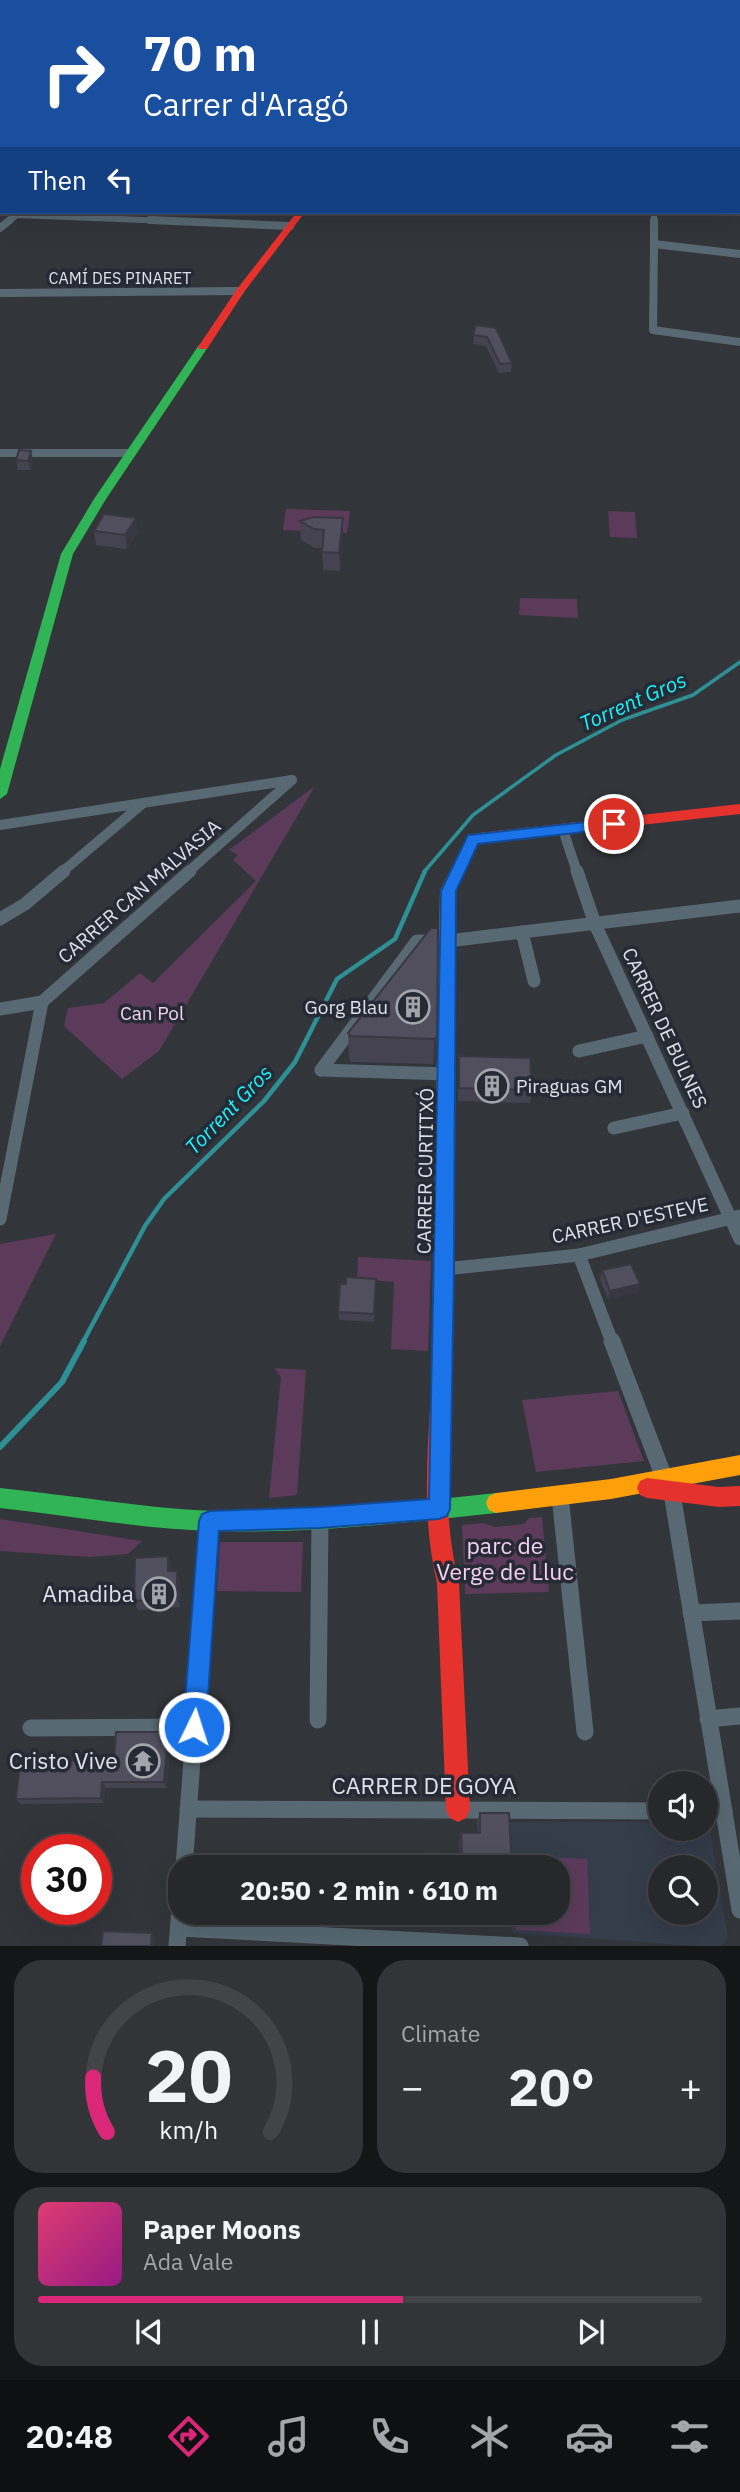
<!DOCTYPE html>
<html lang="en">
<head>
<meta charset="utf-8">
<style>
  body { margin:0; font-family:"IBM Plex Sans",sans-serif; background:#323438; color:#f1f3f6; height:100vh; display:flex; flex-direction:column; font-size:26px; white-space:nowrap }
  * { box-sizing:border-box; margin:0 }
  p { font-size:23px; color:#a4a6a9 }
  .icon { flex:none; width:38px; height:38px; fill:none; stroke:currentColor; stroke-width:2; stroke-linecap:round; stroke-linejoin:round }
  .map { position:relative; height:1946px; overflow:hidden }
  .sheet { display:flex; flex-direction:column; gap:14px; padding:14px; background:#151618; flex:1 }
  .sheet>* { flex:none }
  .banner { position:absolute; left:0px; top:0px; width:740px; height:214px; box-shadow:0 7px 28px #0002,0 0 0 2px #424448; background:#1a4fa0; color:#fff; overflow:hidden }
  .tools { position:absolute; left:648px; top:1771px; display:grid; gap:14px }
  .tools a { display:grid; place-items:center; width:70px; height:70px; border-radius:50%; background:#26282c; box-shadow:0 7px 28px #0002,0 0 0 2px #424448; font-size:35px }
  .speed { position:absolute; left:21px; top:1834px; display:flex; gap:14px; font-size:35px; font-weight:700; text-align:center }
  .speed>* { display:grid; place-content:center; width:91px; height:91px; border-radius:50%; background:#26282c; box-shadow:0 7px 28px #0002,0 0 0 2px #424448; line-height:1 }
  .speed .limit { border:10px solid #d22; background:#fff; color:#111 }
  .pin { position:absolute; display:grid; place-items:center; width:60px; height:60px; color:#fff; margin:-30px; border:4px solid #fff; border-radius:50%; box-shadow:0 2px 7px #0007 }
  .me { position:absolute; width:77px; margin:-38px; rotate:4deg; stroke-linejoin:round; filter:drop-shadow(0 0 5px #0008) }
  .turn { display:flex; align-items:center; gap:24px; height:147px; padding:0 28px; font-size:32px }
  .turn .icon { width:91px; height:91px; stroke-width:2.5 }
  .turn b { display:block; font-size:49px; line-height:60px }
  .then { display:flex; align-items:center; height:66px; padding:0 28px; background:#0003; gap:14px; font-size:26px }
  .big { font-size:52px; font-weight:700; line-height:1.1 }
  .sheet .tile { flex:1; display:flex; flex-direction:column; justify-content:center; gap:10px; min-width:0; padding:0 24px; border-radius:28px; background:#323438 }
  .sheet .dial { align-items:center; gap:0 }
  .dial svg { height:182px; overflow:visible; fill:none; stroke:#424448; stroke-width:7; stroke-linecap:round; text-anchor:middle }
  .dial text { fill:#f1f3f6; stroke:none }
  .song { display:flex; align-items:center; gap:21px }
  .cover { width:84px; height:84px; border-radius:10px; background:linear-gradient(135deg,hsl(340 70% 55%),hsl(310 70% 35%)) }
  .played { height:7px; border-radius:4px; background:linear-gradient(90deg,#db2777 55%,#424448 55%) }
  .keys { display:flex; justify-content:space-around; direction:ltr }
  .heat { display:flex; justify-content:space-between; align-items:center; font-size:38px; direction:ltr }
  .sheet .tiles { flex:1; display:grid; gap:14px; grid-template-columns:1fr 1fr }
  .tile:last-child { grid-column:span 2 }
  .trip { position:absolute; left:168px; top:1855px; width:402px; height:70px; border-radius:28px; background:#26282c; box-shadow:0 7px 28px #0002,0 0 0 2px #424448; font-weight:700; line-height:70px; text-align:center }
  .tab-bar { display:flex; height:112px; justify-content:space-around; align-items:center; background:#0f1012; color:#a4a6a9 }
  .tab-bar .icon { width:49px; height:49px }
  .tab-bar .selected { color:#db2777 }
  .tab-bar b { font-size:32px; color:#f1f3f6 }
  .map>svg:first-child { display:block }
  .built { fill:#353c4a; fill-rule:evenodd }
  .green { fill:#5c3b5a }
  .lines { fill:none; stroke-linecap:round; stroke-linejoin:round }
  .stream-far2 { stroke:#2e8f95; stroke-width:3.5 }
  .stream-far1 { stroke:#2e8f95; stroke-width:4.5 }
  .stream { stroke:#2e8f95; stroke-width:6 }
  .street-far4 { stroke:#586973; stroke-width:6 }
  .street-far3 { stroke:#586973; stroke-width:8 }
  .street-far2 { stroke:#586973; stroke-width:10 }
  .street-far1 { stroke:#586973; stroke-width:13 }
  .street { stroke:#586973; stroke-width:17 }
  .fast { fill:#30b455; fill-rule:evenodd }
  .slow { fill:#ff9f0a; fill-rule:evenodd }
  .jam { fill:#e5322d; fill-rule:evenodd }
  .wall { fill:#464351 }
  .shaded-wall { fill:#393742 }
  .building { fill:#514e5e; stroke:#393742; stroke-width:2 }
  .route { fill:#1a73e8; stroke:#114b97; stroke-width:2 }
  .labels { text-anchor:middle; stroke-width:7; stroke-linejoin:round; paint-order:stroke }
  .far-street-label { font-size:16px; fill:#dee1e8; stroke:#252a34 }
  .street-label { font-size:19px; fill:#dee1e8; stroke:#252a34 }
  .poi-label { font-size:19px; fill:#dee1e8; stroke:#252a34; text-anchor:end }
  .park-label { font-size:19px; fill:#f5d1f1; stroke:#252a34 }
  .water-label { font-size:21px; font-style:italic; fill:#1af3fd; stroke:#252a34 }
  .near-park-label { font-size:23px; fill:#f5d1f1; stroke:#252a34 }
  .near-poi-label { font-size:23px; fill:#dee1e8; stroke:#252a34; text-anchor:end }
  .near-street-label { font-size:23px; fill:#dee1e8; stroke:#252a34 }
</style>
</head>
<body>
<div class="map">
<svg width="740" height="1946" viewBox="0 0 740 1946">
  <rect width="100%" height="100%" fill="#32353a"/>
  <path class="built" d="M 506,1822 L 660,1822 L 660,1829 L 705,1829 L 705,1827 L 710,1831 L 728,1937 L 721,1946 L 696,1946 L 512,1933 L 510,1913 L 558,1913 L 558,1867 L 508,1867 ZM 660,1867 L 705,1867 L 705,1913 L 660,1913 Z"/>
  <g class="green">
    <polygon points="286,509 350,511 347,533 283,530"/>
    <polygon points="608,511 635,512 637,538 610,537"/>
    <polygon points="520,598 577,599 578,618 519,615"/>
    <polygon points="315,786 159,1051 122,1079 64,1026 68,1008 104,1003 140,973 153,983 256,881 233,860 238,855 229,850"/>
    <polygon points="56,1234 0,1346 0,1244"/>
    <polygon points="358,1257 431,1261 428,1351 391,1349 394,1282 357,1279"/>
    <polygon points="274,1368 306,1370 297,1495 269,1498 281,1377"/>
    <polygon points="618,1391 644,1461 536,1472 522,1400"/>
    <polygon points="542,1517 549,1592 465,1594 462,1525 484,1523 495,1527 524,1524 529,1518"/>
    <polygon points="0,1519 142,1541 128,1554 90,1557 0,1551"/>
    <polygon points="220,1542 303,1542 301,1592 217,1591"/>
    <polygon points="515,1856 587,1859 590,1934 516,1930 516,1913 558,1913 558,1867 515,1867"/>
  </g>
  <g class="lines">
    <polyline class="stream-far2" points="424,872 473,815 556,755 622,720 693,695 740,662"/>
    <polyline class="stream-far1" points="83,1342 145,1226 164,1199 264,1101 295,1062 337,979 395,939 425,871"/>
    <polyline class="stream" points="0,1447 62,1382 84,1341"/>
    <g class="street-far4">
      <polyline points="654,212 654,222"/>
      <polyline points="8,222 17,215 194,222"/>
    </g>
    <g class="street-far3">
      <polyline points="150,220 290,226"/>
      <polyline points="654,220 654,244 740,254"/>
      <polyline points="0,228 10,220"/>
      <polyline points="654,244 653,330 740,342"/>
      <polyline points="0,293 240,291"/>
      <polyline points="0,453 132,453"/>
    </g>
    <g class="street-far2">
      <polyline points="0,825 292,780"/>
      <polyline points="563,830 577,872"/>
      <polyline points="62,872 141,805"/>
      <polyline points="188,872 292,780"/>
    </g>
    <g class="street-far1">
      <polyline points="577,871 595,924 740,1239"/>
      <polyline points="0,919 25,904 64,871"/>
      <polyline points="522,932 534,981"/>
      <polyline points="0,1009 42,1002 190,871"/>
      <polyline points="579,1051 647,1036"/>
      <polyline points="321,1070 417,941 448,941 740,906"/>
      <polyline points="321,1070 447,1074"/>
      <polyline points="614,1128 683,1113"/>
      <polyline points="0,1219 42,1002"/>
      <polyline points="579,1255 612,1342"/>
      <polyline points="445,1269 579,1255 740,1216"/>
    </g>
    <g class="street">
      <polyline points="612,1341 665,1480"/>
      <polyline points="672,1493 740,1910"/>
      <polyline points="560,1496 585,1732"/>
      <polyline points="691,1613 740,1611"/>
      <polyline points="708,1719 740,1716"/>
      <polyline points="318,1720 320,1518"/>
      <polyline points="31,1728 194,1727"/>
      <polyline points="188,1809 660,1811"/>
      <polyline points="705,1811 724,1811"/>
      <polyline points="184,1867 210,1521"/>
      <polyline points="179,1928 520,1946"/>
      <polyline points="177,1946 180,1908"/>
    </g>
    <g class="fast">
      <polygon points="199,345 208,347 106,499 73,554 7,794 0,799 0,769 61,554 94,499"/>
      <path d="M 0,1488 C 71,1495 142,1508 213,1511 C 308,1514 402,1503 496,1493 L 503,1496 L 506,1503 L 503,1510 L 496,1513 C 402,1523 308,1534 213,1531 C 142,1529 71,1516 0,1508 Z"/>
    </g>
    <g class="slow">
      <polygon points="487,832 494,837 492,841 478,843 456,891 451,1393 448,1400 441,1402 434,1400 431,1393 440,891 468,835"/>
      <polygon points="740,1455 740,1475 611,1499 496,1513 489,1510 486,1503 489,1496 496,1493 611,1479"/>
    </g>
    <g class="jam">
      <polygon points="297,212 305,212 244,292 207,349 199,349 198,347 237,289"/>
      <polygon points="740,804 740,814 487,842 480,837 487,832"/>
      <path d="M 441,1384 L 448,1386 L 451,1393 C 447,1457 443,1520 459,1583 L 470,1810 L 466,1818 L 458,1822 L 450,1818 L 446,1810 L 437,1583 C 422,1520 427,1457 431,1393 L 434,1386 Z"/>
      <polygon points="647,1478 719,1487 740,1486 740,1506 719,1507 647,1498 640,1495 637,1488 640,1481"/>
    </g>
  </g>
  <g class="wall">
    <polygon points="476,325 512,363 511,372 499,373 486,346 473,344"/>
    <polygon points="16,460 33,460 30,470 18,470"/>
    <polygon points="300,521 343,536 340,571 323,570 322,548 315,548 301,540"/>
    <polygon points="94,531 138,532 127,549 96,545"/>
    <polygon points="438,928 435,1062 433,1064 351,1062 349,1058 348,1033"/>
    <polygon points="459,1056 532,1090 530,1103 458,1101"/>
    <polygon points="602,1270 640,1284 637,1292 608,1299 600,1279"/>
    <polygon points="376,1287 374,1322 339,1320 338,1312"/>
    <polygon points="171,1565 171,1571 180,1580 180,1607 138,1610 134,1601"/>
    <polygon points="170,1738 167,1788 106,1788 104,1803 21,1804 16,1799"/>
    <polygon points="480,1813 512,1867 426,1867 427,1853 460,1853 459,1841 461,1833 478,1833 477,1821"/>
    <polygon points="305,1913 357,1913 357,1917"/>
    <polygon points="427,1913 513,1913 514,1918 510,1924 427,1923"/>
  </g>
  <g class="shaded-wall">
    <polygon points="31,451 33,460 30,470 28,461"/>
    <polygon points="136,518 138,532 127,549 125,535"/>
    <polygon points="343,518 343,536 340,571 339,553"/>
    <polygon points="437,1037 435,1062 433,1064 434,1039"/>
    <polygon points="640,1284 637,1292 608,1299 610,1291"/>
    <polygon points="168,1556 171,1565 171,1581 168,1571"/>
    <polygon points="177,1571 180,1580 180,1607 177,1598"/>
    <polygon points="168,1732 170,1738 167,1788 164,1782"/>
    <polygon points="102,1782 106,1788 104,1803 101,1798"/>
    <polygon points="152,1933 155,1936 154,1946 151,1946"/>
  </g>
  <g class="building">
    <polygon points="476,325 496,328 512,363 500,364 487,337 473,335"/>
    <polygon points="19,450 31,451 28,461 16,460"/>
    <polygon points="104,514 136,518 125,535 94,531"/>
    <polygon points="313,517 343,518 339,553 322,552 324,530 314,529 300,521"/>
    <polygon points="431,928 438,928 437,1037 434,1039 351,1036 348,1033"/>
    <polygon points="459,1056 530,1058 532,1090 459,1088"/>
    <polygon points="631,1264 640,1284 610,1291 602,1270"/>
    <polygon points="346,1277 376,1279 374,1314 338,1312 340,1284 346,1284"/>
    <polygon points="168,1556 168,1571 177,1571 177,1598 134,1601 135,1558"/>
    <polygon points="116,1732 168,1732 164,1782 102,1782 101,1798 16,1799 20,1762 114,1760"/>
    <polygon points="480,1813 509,1813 512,1867 427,1867 427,1853 462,1854 461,1833 480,1833"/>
    <rect x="196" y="1861" width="161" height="6"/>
    <polygon points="428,1913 513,1913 514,1918 428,1916"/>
    <polygon points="103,1931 152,1933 151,1946 101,1946"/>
  </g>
  <polygon class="route" points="614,819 621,824 619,828 478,844 456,891 454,1269 450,1509 447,1516 439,1519 320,1528 219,1531 206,1727 202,1735 194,1739 186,1735 183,1727 199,1521 202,1514 210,1511 320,1507 429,1499 441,891 468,835"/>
  <defs>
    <symbol id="building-ring" viewBox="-11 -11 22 22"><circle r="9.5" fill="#252a34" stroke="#a2a5ab" stroke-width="1.5"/><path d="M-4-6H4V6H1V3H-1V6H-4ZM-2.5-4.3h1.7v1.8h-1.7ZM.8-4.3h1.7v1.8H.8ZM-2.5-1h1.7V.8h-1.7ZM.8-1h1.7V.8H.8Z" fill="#a2a5ab"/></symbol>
    <symbol id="temple-ring" viewBox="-11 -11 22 22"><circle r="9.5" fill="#252a34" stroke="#a2a5ab" stroke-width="1.5"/><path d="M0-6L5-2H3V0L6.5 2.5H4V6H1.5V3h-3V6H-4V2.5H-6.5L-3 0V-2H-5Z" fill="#a2a5ab"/></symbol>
  </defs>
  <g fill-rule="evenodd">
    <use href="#building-ring" x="394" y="988" width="38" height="38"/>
    <use href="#building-ring" x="473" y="1067" width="38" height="38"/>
    <use href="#building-ring" x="140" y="1575" width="38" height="38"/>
    <use href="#temple-ring" x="124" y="1742" width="38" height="38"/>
  </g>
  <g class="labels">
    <g class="far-street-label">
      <text x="120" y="284">CAMÍ DES PINARET</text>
    </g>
    <g class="street-label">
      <text transform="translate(139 891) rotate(-41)" y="7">CARRER CAN MALVASIA</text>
      <text transform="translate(665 1028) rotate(65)" y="7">CARRER DE BULNES</text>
      <text transform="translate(425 1171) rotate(-89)" y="7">CARRER CURTITXÓ</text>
      <text transform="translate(630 1220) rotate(-12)" y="7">CARRER D'ESTEVE</text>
    </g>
    <g class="poi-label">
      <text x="388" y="1014">Gorg Blau</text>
      <text x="516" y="1093" text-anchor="start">Piraguas GM</text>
    </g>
    <g class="park-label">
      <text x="152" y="1020">Can Pol</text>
    </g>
    <g class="water-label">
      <text transform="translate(633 702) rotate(-24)" y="7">Torrent Gros</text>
      <text transform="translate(229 1110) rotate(-46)" y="7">Torrent Gros</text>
    </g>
    <g class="near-park-label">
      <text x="505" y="1554">parc de<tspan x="505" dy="26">Verge de Lluc</tspan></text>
    </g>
    <g class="near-poi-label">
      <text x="134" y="1602">Amadiba</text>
      <text x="118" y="1769">Cristo Vive</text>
    </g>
    <g class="near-street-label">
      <text x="424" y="1794">CARRER DE GOYA</text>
    </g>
  </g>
</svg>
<div class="tools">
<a><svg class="icon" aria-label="sound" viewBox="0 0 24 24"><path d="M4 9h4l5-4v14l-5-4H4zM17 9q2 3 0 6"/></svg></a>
<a><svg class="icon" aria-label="search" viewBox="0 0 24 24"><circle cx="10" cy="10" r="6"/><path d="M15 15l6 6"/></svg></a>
</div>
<div class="speed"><div class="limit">30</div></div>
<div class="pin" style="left:614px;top:824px;background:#d93025"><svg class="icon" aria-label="arrive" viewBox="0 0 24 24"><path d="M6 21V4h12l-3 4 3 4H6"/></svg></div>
<svg class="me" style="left:194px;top:1727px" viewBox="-20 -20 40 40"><circle r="17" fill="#1a73e8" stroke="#fff" stroke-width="3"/><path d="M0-11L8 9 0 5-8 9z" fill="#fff"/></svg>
<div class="trip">20:50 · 2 min · 610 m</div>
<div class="banner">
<div class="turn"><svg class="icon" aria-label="right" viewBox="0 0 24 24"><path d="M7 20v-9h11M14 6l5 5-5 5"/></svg><div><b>70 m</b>Carrer d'Aragó</div></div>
<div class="then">Then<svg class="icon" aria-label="left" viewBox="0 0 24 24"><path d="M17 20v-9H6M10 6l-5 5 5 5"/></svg></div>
</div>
</div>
<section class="sheet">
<div class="tiles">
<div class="tile dial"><svg viewBox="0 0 100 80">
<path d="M14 69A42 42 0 1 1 86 69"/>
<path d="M14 69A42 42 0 0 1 8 45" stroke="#db2777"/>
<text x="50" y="56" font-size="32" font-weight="700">20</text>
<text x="50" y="72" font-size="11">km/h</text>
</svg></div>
<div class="tile"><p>Climate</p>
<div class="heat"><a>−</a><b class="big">20°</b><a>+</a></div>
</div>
<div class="tile">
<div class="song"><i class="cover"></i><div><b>Paper Moons</b><p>Ada Vale</p></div></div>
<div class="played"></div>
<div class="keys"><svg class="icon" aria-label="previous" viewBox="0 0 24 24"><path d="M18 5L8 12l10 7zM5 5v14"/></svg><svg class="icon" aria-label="pause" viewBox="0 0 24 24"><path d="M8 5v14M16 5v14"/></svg><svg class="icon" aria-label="next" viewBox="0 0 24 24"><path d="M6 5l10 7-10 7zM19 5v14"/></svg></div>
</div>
</div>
</section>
<nav class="tab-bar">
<b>20:48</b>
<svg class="icon selected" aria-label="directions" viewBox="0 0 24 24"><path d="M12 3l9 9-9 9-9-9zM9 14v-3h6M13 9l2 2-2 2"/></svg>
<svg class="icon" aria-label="music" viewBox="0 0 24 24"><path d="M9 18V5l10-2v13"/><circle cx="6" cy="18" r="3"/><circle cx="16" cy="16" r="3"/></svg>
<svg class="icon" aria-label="phone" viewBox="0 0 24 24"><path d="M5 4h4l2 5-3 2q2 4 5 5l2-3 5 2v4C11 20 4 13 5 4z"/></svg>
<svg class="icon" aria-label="climate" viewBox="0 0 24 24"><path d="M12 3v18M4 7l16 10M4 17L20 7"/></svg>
<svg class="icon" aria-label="car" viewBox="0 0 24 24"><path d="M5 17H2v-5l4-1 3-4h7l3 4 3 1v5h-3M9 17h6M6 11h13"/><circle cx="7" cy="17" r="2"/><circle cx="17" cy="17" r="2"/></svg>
<svg class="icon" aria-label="filters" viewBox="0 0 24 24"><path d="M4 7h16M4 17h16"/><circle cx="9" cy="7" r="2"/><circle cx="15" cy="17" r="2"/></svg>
</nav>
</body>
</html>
